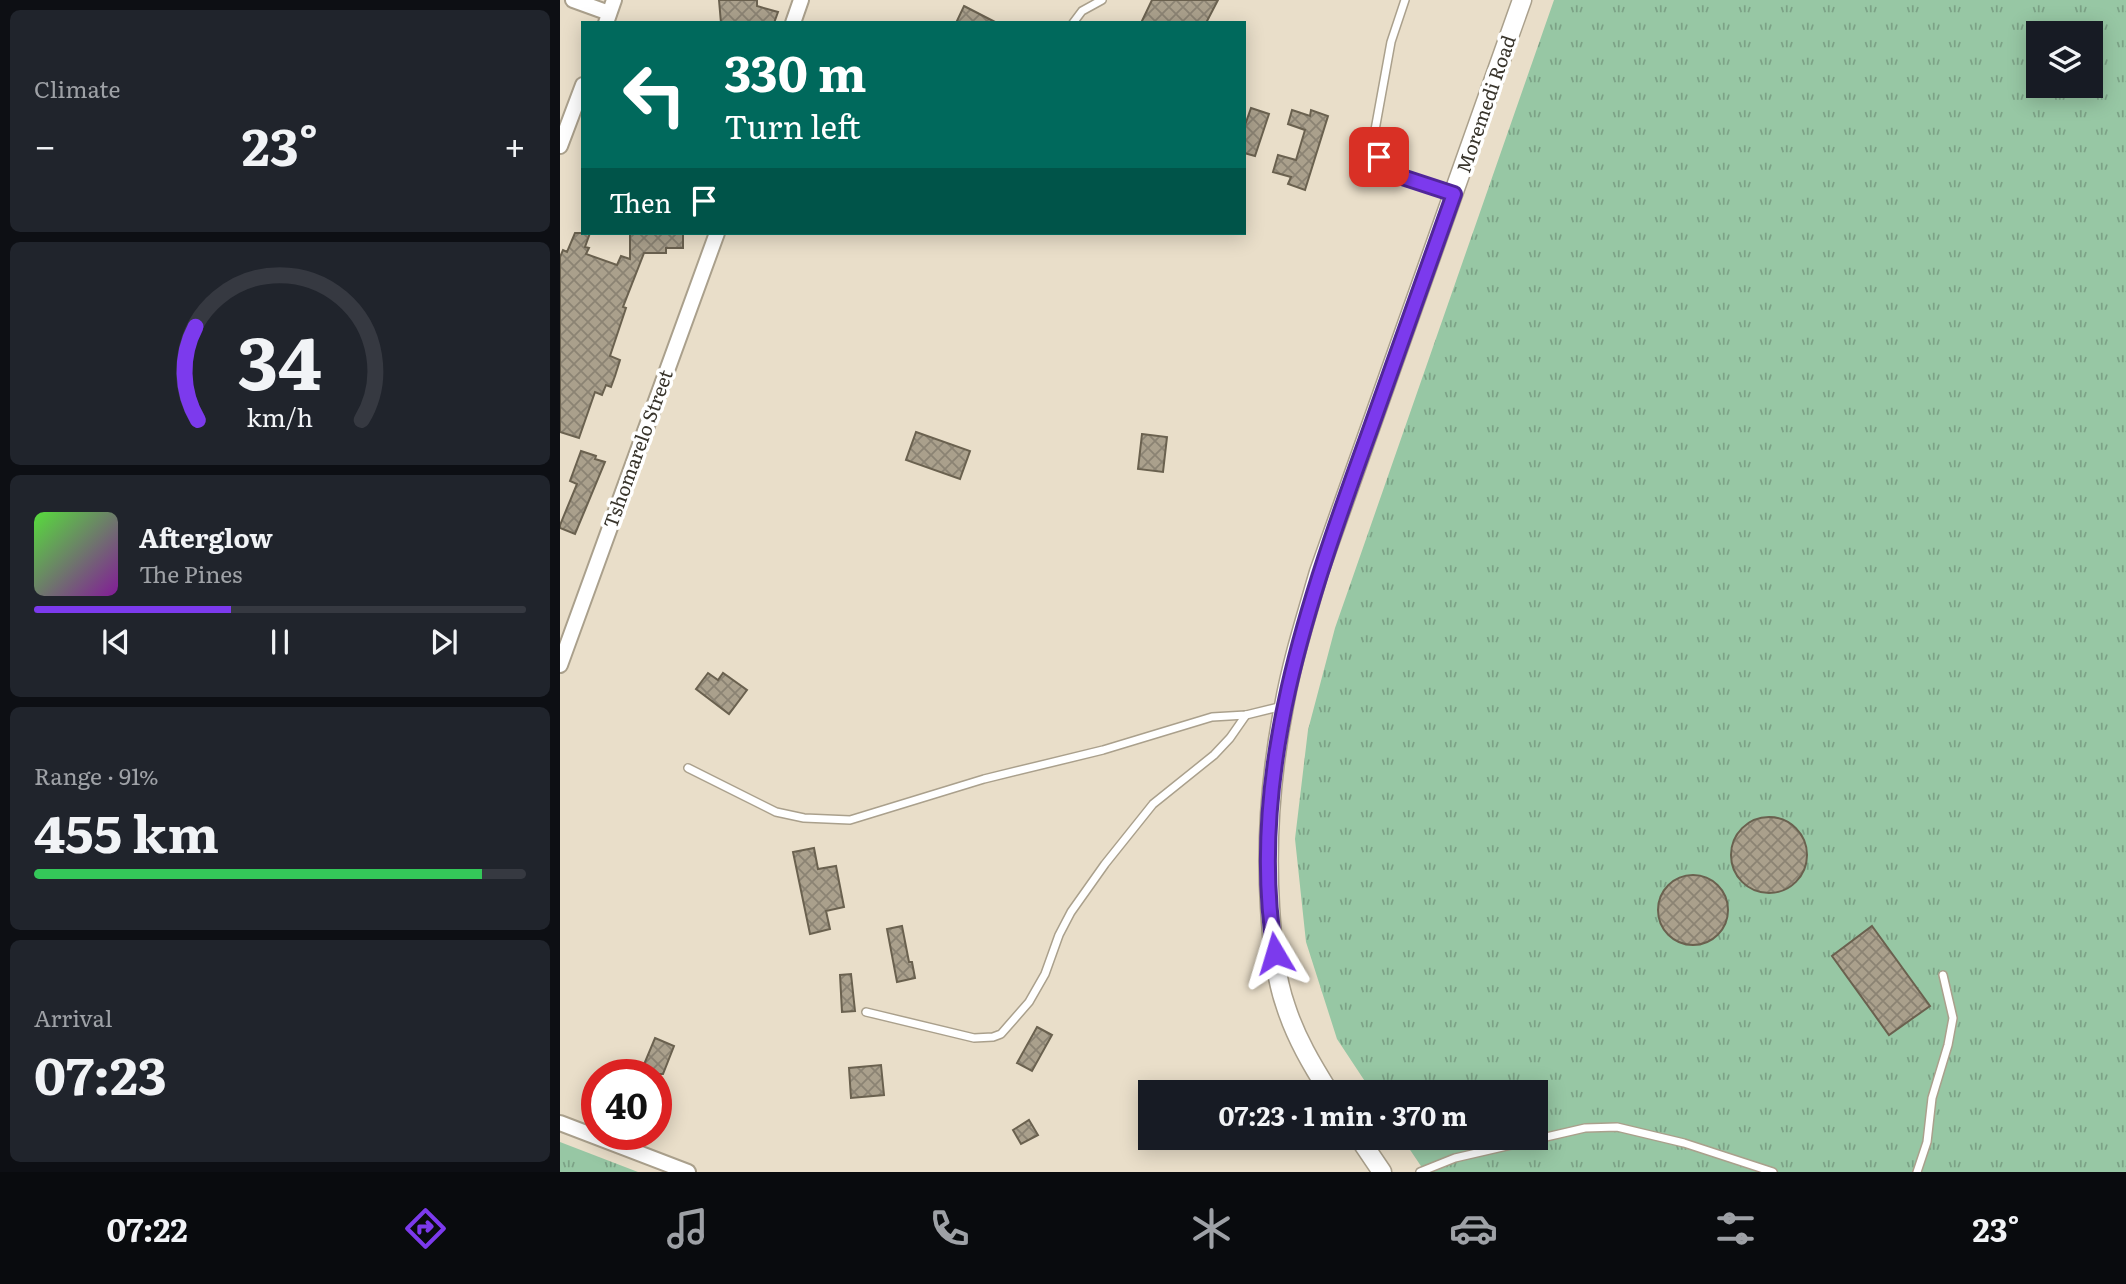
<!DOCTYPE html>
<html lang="en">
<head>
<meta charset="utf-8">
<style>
  body { margin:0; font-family:Literata,serif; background:#20242c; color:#f1f3f6; height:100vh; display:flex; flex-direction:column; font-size:26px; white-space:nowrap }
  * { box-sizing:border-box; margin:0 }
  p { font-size:23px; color:#9ea1a6 }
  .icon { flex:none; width:38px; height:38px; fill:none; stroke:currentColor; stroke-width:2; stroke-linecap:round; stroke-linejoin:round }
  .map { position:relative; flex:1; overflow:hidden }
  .details { display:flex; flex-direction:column; gap:10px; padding:10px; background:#0d0f14; width:560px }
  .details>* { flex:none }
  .banner { position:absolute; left:21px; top:21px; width:665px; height:214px; border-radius:0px; box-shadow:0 4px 18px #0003; background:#00695c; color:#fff; overflow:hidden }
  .fabs { position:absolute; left:1466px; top:21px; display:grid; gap:14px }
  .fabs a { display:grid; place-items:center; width:77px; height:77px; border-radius:0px; background:#171b24; box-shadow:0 4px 18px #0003; font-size:35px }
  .speed { position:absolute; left:21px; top:1059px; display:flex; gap:14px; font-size:35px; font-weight:700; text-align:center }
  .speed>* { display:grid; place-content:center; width:91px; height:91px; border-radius:50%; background:#171b24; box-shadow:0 4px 18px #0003; line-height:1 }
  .speed .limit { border:10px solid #d22; background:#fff; color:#111 }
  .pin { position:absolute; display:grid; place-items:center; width:60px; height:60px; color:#fff; margin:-30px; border-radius:14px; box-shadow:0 4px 10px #0006 }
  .me { position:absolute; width:77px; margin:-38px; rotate:353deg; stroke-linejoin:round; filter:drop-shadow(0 0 5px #0008) }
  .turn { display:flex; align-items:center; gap:24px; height:147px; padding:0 28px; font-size:32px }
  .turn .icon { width:91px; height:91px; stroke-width:2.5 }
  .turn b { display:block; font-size:49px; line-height:60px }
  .then { display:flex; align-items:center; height:66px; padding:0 28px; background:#0003; gap:14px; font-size:26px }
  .big { font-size:52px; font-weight:700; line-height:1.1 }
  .details .tile { flex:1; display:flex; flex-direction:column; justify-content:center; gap:10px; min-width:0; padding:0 24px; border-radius:10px; background:#20242c }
  .details .dial { align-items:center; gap:0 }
  .dial svg { height:182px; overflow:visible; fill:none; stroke:#363941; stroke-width:7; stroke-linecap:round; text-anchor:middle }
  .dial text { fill:#f1f3f6; stroke:none }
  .song { display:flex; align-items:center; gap:21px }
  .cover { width:84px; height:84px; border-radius:10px; background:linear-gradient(135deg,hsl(110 70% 55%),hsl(290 70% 35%)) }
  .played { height:7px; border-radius:4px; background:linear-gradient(90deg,#7c3aed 40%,#363941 40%) }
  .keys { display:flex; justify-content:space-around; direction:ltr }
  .heat { display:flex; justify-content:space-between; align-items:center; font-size:38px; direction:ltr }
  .charge { height:10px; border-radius:5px; background:linear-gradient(90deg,#34c759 91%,#363941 0) }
  .trip { position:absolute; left:578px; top:1080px; width:410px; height:70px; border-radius:0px; background:#171b24; box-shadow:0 4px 18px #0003; font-weight:700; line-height:70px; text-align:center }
  .tab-bar { display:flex; height:112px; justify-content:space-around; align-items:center; background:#090b0e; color:#9ea1a6 }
  .tab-bar .icon { width:49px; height:49px }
  .tab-bar .active { color:#7c3aed }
  .tab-bar b { font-size:32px; color:#f1f3f6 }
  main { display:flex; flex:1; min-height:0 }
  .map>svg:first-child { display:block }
  .grass { fill:url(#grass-tufts); fill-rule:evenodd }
  .building { fill:url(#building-cross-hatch); stroke:#6a614f; stroke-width:2 }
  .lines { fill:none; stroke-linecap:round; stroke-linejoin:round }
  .service-casing { stroke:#aaa08c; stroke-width:10 }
  .minor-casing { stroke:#aaa08c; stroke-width:18 }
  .tertiary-casing { stroke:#aaa08c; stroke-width:21 }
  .service { stroke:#fff; stroke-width:7 }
  .minor { stroke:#fff; stroke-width:14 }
  .tertiary { stroke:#fff; stroke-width:18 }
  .route-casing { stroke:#51269a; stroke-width:18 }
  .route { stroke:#7c3aed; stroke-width:12 }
  .labels { text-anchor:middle; stroke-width:7; stroke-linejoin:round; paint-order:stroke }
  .street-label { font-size:19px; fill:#39352c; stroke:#fff }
</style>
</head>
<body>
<main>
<section class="details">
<div class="tile"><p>Climate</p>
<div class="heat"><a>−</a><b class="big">23°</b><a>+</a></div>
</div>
<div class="tile dial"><svg viewBox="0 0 100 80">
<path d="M14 69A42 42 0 1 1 86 69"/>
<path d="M14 69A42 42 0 0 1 13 28" stroke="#7c3aed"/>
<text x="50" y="56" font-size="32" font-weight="700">34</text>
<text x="50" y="72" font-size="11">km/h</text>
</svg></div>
<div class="tile">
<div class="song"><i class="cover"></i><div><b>Afterglow</b><p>The Pines</p></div></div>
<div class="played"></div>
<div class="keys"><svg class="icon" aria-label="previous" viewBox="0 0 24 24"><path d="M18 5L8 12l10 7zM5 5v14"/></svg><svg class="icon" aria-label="pause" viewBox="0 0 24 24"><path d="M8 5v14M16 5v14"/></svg><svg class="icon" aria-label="next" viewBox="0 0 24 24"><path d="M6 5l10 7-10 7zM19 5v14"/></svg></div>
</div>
<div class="tile"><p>Range · 91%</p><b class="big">455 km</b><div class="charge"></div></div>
<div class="tile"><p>Arrival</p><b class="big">07:23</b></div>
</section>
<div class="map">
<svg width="1566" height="1172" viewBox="0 0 1566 1172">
  <defs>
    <pattern id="grass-tufts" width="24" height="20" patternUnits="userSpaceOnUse" patternTransform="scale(1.75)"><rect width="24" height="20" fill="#97c7a4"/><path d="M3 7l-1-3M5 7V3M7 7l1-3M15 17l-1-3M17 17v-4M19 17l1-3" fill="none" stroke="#7ca286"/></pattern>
    <pattern id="building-cross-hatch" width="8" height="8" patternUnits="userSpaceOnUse" patternTransform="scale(1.75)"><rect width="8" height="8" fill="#aaa08c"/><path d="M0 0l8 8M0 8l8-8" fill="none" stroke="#8b8373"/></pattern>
  </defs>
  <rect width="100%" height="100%" fill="#e9dec9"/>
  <g class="grass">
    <path d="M 994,0 L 1566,0 L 1566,1172 L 865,1172 L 842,1138 L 975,1138 L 975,1092 L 812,1092 L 777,1039 L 746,942 L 735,839 L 748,730 L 775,628 ZM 1479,33 L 1531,33 L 1531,86 L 1479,86 Z"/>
    <polygon points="0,1142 78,1172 0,1172"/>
  </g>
  <g class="building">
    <polygon points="159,0 197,0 197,6 218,12 214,23 161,23"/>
    <polygon points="592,0 658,0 646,23 581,23"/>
    <polygon points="404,6 437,23 396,23"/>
    <polygon points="691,108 709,114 695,156 684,153 684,128"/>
    <polygon points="732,110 750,116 751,110 768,116 745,190 728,184 731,177 713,172 718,155 736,160 745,130 728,124"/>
    <polygon points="15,233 30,233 25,247 29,248 26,254 57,265 61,256 70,259 70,233 123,233 123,248 106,248 106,253 84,253 63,307 66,308 50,356 60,360 55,376 51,387 46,385 42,395 35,392 19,438 0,432 0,257 3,250 7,252"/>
    <polygon points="356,432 410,451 400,479 346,460"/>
    <polygon points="582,434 607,437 603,472 578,469"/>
    <polygon points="21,451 36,456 35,459 45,462 15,534 0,528 0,525 17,484 10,481"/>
    <polygon points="148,673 158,680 163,673 187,690 169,714 136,689"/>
    <circle cx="1209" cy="855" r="38"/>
    <polygon points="254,848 258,869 276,866 284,907 266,911 270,929 250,934 233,852"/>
    <circle cx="1133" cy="910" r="35"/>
    <polygon points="342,926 349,962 352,962 355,978 337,982 327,929"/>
    <polygon points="1312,926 1370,1006 1329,1035 1272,956"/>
    <polygon points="291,974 295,1011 282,1012 280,975"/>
    <polygon points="477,1027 492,1035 472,1071 457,1063"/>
    <polygon points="95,1038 114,1046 103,1074 80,1074"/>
    <polygon points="321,1065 324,1095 291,1098 289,1068"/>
    <polygon points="469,1120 478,1135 461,1144 453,1130"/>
  </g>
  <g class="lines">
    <defs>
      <g id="service">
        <polyline points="845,0 831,42 815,130 819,157 836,175 892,193"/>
        <polyline points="513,23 522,11 542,0"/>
        <polyline points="128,768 216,812 244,818 290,820 424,779 543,750 652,717 686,715 723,706"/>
        <polyline points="306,1012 414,1038 433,1037 441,1034 469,1002 485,974 499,935 511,912 545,864 593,804 654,755 670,738 686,715"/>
        <polyline points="860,1172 895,1158 1025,1128 1057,1127 1124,1143 1213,1172"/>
        <polyline points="1357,1172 1367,1142 1372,1098 1388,1045 1393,1018 1383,975"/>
      </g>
      <g id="minor">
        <polyline points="13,0 49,13"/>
        <polyline points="46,23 54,0"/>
        <polyline points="233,23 241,0"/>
        <polyline points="0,146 23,85"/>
        <polyline points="0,665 157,233"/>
        <polyline points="0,1123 128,1172"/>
      </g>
      <g id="tertiary">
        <path d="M 769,1092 C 752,1065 736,1038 726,1007 C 715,976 712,940 710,907 C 706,840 711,772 724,706 C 732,661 746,617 759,572 L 962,0"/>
        <polyline points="799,1138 822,1172"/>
      </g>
    </defs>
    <use href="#service" class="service-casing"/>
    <use href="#minor" class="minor-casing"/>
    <use href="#tertiary" class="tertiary-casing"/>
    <use href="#service" class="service"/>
    <use href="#minor" class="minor"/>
    <use href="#tertiary" class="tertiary"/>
  </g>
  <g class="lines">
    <defs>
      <path id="route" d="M 715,953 C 686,774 749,599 809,433 C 837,354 865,274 894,194 L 836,175 L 819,157"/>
    </defs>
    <use href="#route" class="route-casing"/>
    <use href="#route" class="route"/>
  </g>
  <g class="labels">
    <g class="street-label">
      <text transform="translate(926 104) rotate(-71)" y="7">Moremedi Road</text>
      <text transform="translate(78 449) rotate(-70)" y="7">Tshomarelo Street</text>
    </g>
  </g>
</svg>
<div class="fabs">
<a><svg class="icon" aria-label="layers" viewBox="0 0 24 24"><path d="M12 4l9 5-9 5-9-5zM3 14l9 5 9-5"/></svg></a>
</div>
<div class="speed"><div class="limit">40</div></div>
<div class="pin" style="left:819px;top:157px;background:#d93025"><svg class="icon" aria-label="arrive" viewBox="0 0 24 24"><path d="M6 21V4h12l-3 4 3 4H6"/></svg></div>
<svg class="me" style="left:715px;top:953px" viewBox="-20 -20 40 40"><path d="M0-17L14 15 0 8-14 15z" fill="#7c3aed" stroke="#fff" stroke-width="4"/></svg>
<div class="trip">07:23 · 1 min · 370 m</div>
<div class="banner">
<div class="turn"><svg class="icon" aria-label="left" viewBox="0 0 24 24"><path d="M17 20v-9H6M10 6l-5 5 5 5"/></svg><div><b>330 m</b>Turn left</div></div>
<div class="then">Then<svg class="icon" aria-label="arrive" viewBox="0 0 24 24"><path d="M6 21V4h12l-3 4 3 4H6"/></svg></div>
</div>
</div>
</main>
<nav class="tab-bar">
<b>07:22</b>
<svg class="icon active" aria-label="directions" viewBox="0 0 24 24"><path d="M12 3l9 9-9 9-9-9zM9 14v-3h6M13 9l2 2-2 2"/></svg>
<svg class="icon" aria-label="music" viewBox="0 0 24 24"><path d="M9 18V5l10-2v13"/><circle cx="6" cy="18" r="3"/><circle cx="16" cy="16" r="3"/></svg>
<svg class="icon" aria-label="phone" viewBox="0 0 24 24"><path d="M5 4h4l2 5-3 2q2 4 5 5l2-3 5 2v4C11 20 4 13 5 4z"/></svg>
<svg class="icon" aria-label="climate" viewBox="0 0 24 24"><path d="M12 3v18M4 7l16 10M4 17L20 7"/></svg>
<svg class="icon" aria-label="car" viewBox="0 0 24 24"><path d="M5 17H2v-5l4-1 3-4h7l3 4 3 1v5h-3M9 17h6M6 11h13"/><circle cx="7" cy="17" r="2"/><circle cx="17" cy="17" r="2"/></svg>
<svg class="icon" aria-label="filters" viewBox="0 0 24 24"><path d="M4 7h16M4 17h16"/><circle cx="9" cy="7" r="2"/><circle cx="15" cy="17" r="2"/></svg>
<b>23°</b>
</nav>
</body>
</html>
